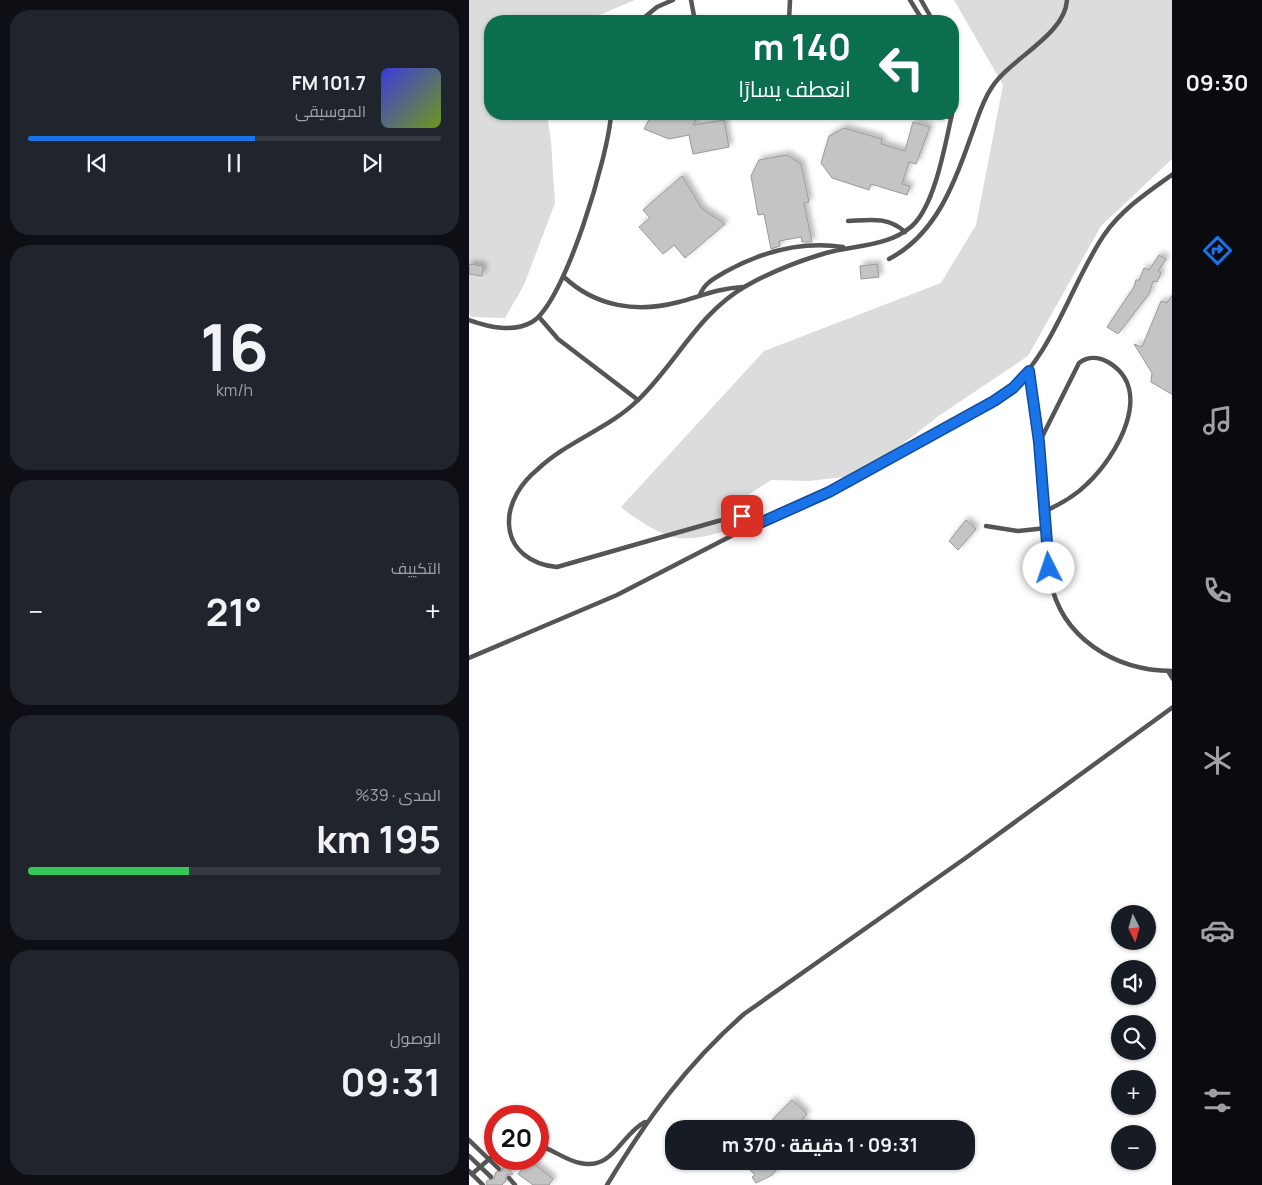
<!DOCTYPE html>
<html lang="ar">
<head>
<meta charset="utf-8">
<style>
  body { margin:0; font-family:Manrope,Cairo,sans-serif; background:#20242c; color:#f1f3f6; direction:rtl; height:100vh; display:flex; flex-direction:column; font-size:19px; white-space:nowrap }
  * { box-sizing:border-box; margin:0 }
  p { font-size:16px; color:#9ea1a6 }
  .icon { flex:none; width:28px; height:28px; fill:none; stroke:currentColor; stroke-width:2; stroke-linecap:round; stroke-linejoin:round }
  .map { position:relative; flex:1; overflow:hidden; direction:ltr }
  .details { display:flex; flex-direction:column; gap:10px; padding:10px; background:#0d0f14; width:469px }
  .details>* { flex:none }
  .top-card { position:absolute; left:15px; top:15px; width:475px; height:105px; border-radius:20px; box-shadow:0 1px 4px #0004; direction:rtl; background:#0b6e4f; color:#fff; overflow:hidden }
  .needle { width:32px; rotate:175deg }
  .fabs { position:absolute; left:642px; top:905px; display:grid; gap:10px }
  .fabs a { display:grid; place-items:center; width:45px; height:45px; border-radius:50%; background:#171b24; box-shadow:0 1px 4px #0004; font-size:25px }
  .speed { position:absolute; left:15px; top:1105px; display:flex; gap:10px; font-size:25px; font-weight:700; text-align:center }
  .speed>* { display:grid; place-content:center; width:65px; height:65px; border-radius:50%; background:#171b24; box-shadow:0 1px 4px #0004; line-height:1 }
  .speed .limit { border:8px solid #d22; background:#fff; color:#111 }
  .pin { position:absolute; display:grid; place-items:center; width:42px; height:42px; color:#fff; margin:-21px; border-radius:10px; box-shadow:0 2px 8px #0006 }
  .me { position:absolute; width:55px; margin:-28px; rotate:356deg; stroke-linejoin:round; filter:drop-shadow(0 0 4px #0008) }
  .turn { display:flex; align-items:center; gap:18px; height:105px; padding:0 25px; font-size:22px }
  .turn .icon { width:65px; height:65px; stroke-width:2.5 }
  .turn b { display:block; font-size:35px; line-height:42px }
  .big { font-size:38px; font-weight:700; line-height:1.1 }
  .details .widget { flex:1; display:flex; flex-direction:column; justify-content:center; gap:8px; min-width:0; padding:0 18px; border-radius:20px; background:#20242c }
  .details .dial { align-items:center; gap:0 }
  .dial b { font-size:65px; line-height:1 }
  .song { display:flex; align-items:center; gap:15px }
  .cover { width:60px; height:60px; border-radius:8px; background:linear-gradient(135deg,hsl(240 70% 55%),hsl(80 70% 35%)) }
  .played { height:5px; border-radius:2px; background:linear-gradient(90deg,#1a73e8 55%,#363941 55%) }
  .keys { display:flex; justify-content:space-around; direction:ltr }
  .heat { display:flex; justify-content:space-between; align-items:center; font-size:28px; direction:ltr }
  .charge { height:8px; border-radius:4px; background:linear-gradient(90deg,#34c759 39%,#363941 0) }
  .trip { position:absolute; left:196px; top:1120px; width:310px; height:50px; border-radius:20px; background:#171b24; box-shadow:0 1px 4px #0004; font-weight:700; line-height:50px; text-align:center; direction:rtl }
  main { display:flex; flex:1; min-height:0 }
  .menu { display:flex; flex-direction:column; width:90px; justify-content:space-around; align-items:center; background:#090b0e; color:#9ea1a6 }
  .menu .icon { width:35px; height:35px }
  .menu .active { color:#1a73e8 }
  .menu b { font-size:22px; color:#f1f3f6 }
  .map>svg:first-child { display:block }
  .green { fill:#dcdcdc }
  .building { fill:#c4c4c4; stroke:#999; filter:url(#shadow) }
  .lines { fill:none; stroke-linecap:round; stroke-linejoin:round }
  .lane { stroke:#555; stroke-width:4.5 }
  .route-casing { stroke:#114b97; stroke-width:12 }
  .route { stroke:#1a73e8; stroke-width:9 }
</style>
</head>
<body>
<main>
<nav class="menu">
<b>09:30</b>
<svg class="icon active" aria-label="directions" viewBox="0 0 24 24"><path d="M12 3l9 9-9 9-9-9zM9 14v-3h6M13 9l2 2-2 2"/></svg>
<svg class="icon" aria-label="music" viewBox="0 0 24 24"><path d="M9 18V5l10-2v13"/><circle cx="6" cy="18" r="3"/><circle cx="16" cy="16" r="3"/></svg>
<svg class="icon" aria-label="phone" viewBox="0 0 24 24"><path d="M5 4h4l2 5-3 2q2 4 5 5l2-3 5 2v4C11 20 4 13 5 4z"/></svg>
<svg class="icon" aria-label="climate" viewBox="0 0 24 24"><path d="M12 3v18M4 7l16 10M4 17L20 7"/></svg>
<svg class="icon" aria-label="car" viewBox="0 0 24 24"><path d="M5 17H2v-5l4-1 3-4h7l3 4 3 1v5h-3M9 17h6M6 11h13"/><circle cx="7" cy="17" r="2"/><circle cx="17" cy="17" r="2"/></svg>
<svg class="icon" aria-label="filters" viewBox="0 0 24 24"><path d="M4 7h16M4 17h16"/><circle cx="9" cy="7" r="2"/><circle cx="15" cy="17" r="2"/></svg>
</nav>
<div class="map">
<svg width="704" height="1185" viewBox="0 0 704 1185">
  <defs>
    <filter id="shadow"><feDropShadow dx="3.5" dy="-3.5" stdDeviation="2.5" flood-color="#0004"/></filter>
  </defs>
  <rect width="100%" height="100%" fill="#fff"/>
  <g class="green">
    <polygon points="0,0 166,0 116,21 21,21 21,114 78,114 82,141 86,203 55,285 36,318 2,317 0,313"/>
    <path d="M 485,0 L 703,0 L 703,159 L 632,226 L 559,356 L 471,415 L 394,475 L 339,481 L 302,480 L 276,497 L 271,527 C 252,532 230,540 210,538 C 192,536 165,518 152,507 L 295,351 L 472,283 L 507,225 L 534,85 Z"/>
  </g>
  <g class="building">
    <polygon points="183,114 230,114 224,125 255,120 260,147 224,154 220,135 200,139 175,129"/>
    <polygon points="444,122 461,127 447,164 440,162 433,184 441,186 438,195 402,184 400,190 363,178 352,163 360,136 375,128 413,139 412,144 436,151"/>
    <polygon points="318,155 332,164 340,202 335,203 343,242 333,242 332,237 310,241 311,246 302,249 295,214 289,215 282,176 290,160"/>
    <polygon points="213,176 233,209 256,224 216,258 205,245 194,254 170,227 181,218 174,210"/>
    <polygon points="690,255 697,259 689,271 692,273 688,282 684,281 680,294 649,334 638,327 665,287 667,280 670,280 675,268 680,270"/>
    <polygon points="0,264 14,266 13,276 0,274"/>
    <polygon points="408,264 410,277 392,279 391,266"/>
    <polygon points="704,294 704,395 682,382 683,373 665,344 673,347 692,301 698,303"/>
    <polygon points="497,520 507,529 489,550 480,541"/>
    <polygon points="323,1100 338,1114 332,1120 344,1129 308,1129 301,1122"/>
    <polygon points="60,1160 84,1179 80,1185 64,1185 49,1174"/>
    <polygon points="272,1161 315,1161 303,1175 287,1183 283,1177 286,1175"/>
    <polygon points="35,1164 44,1174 37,1175 37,1181 33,1185 18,1185 17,1182 19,1180 25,1179 27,1172 33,1171"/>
  </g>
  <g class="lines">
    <g class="lane">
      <polyline points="222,0 226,21"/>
      <polyline points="441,0 454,21"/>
      <polyline points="452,0 464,21"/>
      <polyline points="171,21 188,7 204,0"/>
      <polyline points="320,21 321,0"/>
      <polyline points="484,72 486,88 484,111"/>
      <polyline points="472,114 482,118"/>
      <path d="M 379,221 C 400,220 419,216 436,232"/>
      <path d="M 420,259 C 466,235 485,185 501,139 C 508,121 512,103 523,87 C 542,58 596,35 598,0"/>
      <path d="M 95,277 C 127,307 168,313 210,302 C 232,296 251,288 274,287"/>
      <path d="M 231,295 C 235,283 246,278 256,272 C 292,252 333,241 374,247"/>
      <polyline points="70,317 89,339 169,400"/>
      <path d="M 0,320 C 20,327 44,333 63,322 C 96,303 140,153 142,114"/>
      <path d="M 560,371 C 566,414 571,456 575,499 C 578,526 577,553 581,579 C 592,638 646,671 704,671"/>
      <path d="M 571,441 L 610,363 C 619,356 630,357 639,362 C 687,390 647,457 618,484 C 606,496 592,504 576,511"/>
      <path d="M 293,522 L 277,515 L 249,521 L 88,567 C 63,565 41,550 40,524 C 39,502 53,482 69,469 C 99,441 139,429 168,401 C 207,364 229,313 277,286 C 302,272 329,261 357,253 C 386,245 419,247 443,226 C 466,205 476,145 483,114"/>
      <polyline points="517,526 549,531 578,528"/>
      <path d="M 0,658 L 148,595 L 266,534 L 351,497 L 535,395 C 585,354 600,287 635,235 C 653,209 679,192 704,174"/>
      <polyline points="699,671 704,679"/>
      <polyline points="0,1140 30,1169"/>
      <path d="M 69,1145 C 83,1149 96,1160 111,1163 C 144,1171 152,1134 176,1122"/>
      <polyline points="0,1156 22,1177"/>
      <polyline points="0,1171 14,1185"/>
      <polyline points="3,1174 26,1154"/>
      <polyline points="40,1178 46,1185"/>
      <path d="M 138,1185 C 178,1119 217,1065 275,1014 L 498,857 L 704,707"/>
    </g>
  </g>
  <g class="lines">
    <defs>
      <polyline id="route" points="273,516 286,517 293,522 360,492 525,401 544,388 560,371 570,442 580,568"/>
    </defs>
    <use href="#route" class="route-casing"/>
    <use href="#route" class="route"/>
  </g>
</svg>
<div class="fabs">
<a><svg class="needle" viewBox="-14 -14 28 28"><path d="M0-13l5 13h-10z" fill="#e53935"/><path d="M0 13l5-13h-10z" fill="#9ea1a6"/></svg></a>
<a><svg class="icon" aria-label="sound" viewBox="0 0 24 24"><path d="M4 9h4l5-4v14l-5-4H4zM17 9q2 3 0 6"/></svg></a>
<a><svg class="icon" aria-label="search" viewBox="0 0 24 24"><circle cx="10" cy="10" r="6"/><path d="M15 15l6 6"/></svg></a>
<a>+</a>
<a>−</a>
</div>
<div class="speed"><div class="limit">20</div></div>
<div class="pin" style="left:273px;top:516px;background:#d93025"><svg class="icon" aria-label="arrive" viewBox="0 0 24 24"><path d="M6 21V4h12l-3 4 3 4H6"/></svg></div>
<svg class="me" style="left:580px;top:568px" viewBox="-20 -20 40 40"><circle r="19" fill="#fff"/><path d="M0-13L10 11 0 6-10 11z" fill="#1a73e8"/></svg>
<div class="trip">09:31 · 1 دقيقة · 370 m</div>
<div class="top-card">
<div class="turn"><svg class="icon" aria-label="left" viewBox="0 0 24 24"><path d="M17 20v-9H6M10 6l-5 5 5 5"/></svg><div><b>140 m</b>انعطف يسارًا</div></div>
</div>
</div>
<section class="details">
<div class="widget">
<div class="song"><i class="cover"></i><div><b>101.7 FM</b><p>الموسيقى</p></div></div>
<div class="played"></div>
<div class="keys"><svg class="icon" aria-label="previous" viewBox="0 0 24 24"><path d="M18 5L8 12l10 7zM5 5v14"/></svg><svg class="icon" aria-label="pause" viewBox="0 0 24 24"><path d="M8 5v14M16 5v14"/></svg><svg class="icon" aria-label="next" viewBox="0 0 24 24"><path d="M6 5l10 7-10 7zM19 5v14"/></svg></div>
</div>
<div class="widget dial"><b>16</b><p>km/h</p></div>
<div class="widget"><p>التكييف</p>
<div class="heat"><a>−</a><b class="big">21°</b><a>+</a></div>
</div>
<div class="widget"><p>المدى · 39%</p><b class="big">195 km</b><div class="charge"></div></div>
<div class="widget"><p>الوصول</p><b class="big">09:31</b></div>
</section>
</main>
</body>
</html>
